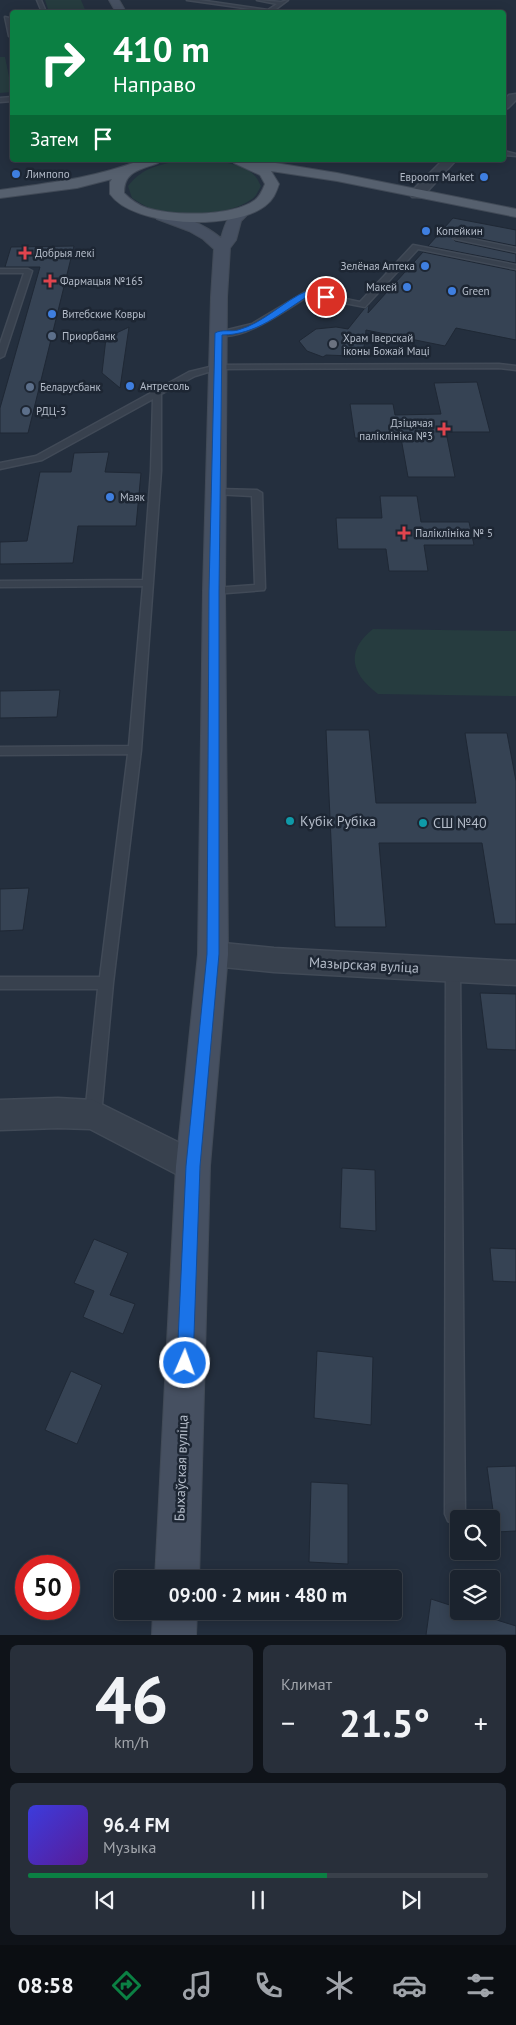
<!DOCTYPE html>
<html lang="ru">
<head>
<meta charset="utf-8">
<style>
  body { margin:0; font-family:"PT Sans",sans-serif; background:#282f3a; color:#f1f3f6; height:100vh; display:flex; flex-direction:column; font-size:19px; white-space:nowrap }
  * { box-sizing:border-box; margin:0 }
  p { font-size:16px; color:#a0a4aa }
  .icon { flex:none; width:28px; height:28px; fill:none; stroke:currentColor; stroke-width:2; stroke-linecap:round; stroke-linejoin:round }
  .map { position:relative; height:1635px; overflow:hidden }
  .side { display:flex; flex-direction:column; gap:10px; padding:10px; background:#0f1319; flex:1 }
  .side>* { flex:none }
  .hud { position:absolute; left:10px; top:10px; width:496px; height:152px; border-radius:5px; box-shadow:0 2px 12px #0003,0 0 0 1px #39404a; background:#0b8043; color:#fff; overflow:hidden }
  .buttons { position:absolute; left:450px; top:1510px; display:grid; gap:10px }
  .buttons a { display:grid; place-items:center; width:50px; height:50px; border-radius:5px; background:#1b232e; box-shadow:0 2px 12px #0003,0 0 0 1px #39404a; font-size:25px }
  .speed { position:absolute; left:15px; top:1555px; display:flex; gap:10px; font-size:25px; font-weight:700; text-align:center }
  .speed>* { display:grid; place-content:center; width:65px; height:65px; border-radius:50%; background:#1b232e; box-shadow:0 2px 12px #0003,0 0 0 1px #39404a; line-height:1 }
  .speed .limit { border:8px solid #d22; background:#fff; color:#111 }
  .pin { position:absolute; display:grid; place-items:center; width:42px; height:42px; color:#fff; margin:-21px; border:2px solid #fff; border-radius:50%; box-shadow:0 1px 5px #0007 }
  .me { position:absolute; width:55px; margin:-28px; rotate:2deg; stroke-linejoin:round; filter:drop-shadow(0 0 4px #0008) }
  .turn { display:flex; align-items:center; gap:18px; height:105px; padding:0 20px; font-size:22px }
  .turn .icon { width:65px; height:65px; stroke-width:2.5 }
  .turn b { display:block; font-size:35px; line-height:42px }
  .then { display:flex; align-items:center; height:48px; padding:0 20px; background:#0003; gap:10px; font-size:19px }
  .big { font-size:38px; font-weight:700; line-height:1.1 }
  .side .widget { flex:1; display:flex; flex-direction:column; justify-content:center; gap:8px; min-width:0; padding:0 18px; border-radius:8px; background:#282f3a }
  .side .dial { align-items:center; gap:0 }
  .dial b { font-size:65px; line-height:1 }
  .song { display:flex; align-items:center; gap:15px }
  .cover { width:60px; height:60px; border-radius:8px; background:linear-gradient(135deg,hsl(240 70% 55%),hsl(270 70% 35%)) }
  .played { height:5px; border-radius:2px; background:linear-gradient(90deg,#0b8043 65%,#39404a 65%) }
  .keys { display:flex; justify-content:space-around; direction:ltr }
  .heat { display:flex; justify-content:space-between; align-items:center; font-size:28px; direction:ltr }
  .side .tiles { flex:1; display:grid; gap:10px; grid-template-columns:1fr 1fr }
  .widget:last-child { grid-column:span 2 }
  .trip { position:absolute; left:114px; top:1570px; width:288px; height:50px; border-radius:5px; background:#1b232e; box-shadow:0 2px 12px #0003,0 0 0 1px #39404a; font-weight:700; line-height:50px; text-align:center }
  .dock { display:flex; height:80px; justify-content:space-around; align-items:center; background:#0b0e12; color:#a0a4aa }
  .dock .icon { width:35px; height:35px }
  .dock .selected { color:#0b8043 }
  .dock b { font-size:22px; color:#f1f3f6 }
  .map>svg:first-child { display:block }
  .green { fill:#263c3f }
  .building { fill:#364354; stroke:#1f2835 }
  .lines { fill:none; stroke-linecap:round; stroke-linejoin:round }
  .service-casing { stroke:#414a57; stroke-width:3 }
  .minor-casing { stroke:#414a57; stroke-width:3 }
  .secondary-casing { stroke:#414a57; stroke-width:2 }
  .primary-casing { stroke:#414a57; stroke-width:2 }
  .service { fill:#38414e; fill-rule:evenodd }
  .minor { fill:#38414e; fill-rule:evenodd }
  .secondary { fill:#465061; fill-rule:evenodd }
  .primary { fill:#56606e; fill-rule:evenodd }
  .route { fill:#1a73e8; stroke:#114b97 }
  .shop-dot { fill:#3f7fe0; stroke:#1d2633; stroke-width:2 }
  .health-dot { fill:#e0444e; stroke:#1d2633; stroke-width:2 }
  .service-dot { fill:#5c6f8a; stroke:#1d2633; stroke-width:2 }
  .worship-dot { fill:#6b7280; stroke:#1d2633; stroke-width:2 }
  .culture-dot { fill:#0f9aa8; stroke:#1d2633; stroke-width:2 }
  .labels { text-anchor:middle; stroke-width:5; stroke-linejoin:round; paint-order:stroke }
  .far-poi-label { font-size:11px; fill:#b4bcc9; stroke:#1d2633; text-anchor:start }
  .poi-label { font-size:14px; fill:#b4bcc9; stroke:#1d2633; text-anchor:start }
  .street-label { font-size:14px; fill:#b4bcc9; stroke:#1d2633 }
</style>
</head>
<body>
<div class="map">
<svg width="516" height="1635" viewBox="0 0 516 1635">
  <rect width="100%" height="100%" fill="#242f3e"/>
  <g class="green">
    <polygon points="45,0 81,0 86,12 49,12"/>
    <polygon points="0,57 5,57 12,92 0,93"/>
    <path d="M 184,160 C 203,160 242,160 255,176 C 258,179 259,183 261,186 C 258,191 256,197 252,199 C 227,217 176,218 149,208 C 143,205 137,201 132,198 L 128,186 C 144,166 160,165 184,160 Z"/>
    <path d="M 373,629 L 516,631 L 516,696 L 378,694 C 351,674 345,651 373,629 Z"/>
  </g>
  <g class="building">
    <polygon points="453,218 516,230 516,246 457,234 451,237 455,241 516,254 516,263 428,246"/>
    <polygon points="74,246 28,433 0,433 0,408 40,267 5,267 11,247"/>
    <polygon points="423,252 516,271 516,340 456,328 445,346 366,330 364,347 359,352 352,356 326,355 323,357 307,351 299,341 316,329 336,327 348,329 364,309 369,305 368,313"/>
    <polygon points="129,327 120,388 102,373 106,338"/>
    <polygon points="477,382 490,432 446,432 455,477 408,477 401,438 355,438 350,404 393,404 395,415 441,414 434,383"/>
    <polygon points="109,452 105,472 141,473 136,526 78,526 73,563 0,564 0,542 27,541 40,472 71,472 74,453"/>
    <polygon points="380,496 417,496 421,522 469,522 474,545 424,545 428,571 389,571 386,549 338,549 336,518 382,518"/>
    <polygon points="60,690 57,717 0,718 0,691"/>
    <polygon points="326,730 369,730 376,803 476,803 465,733 507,733 516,781 516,924 495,924 482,843 379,843 386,927 335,927"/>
    <polygon points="29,888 23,930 0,931 0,889"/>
    <polygon points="480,993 516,994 516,1050 487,1049"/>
    <polygon points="342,1168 375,1170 376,1231 340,1228"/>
    <polygon points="94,1239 128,1253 110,1295 135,1304 123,1334 83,1317 94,1291 74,1283"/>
    <polygon points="490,1248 516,1249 516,1282 493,1281"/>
    <polygon points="317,1351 373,1357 371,1425 314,1418"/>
    <polygon points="71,1371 102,1385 77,1444 45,1430"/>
    <polygon points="516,1466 516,1531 496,1532 487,1467"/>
    <polygon points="311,1482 348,1484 348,1564 309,1562"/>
    <polygon points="431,1599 459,1608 459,1611 468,1611 516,1626 516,1635 426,1635"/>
  </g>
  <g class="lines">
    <defs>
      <g id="service">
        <polygon points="37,0 41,0 46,12 42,12"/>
        <polygon points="187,0 199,0 268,10 277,4 257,0 281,2 288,0 272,12"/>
        <polygon points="5,17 9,18 12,37 9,36"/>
        <polygon points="12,97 12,101 0,102 0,98"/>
        <polygon points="504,151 516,154 516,156 504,155"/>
        <polygon points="457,236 516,248 516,252 455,239 453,238"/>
        <path d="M 413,245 L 516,265 L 516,269 L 418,249 L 365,307 L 308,296 C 291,307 235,347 215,333 L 252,324 L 307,291 L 360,302 Z"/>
        <polygon points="0,269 28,269 32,271 4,356 0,358 0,344 24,273 0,273"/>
        <polygon points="499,364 516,366 516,370 499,368 218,369 195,376 161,394 161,471 141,750 113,983 101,1115 98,1120 93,1122 88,1120 85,1115 98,989 0,989 0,977 100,977 128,754 0,755 0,747 129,746 143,586 0,587 0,581 143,580 151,471 153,399 42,460 0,469 0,463 36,456 189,372 218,365"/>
        <polygon points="217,489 257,490 262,493 265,588 264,590 214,594 209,591 214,588 255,585 252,496 214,494 214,490"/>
        <polygon points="453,964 458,966 460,970 465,1514 463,1519 459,1519 459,1522 455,1524 448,1521 445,1514 446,970 448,966"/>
      </g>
      <g id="minor">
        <polygon points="516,94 516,100 508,108 504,109 504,100 509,95"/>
        <polygon points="443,160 456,160 422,197 412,197 410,194 412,191"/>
        <polygon points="213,942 274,948 516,961 516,985 274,972 213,966 203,962 199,954 203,946"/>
        <polygon points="58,1098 93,1100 204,1155 209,1166 204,1177 193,1181 182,1177 90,1129 58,1128 0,1130 0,1100"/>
      </g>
      <g id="secondary">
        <polygon points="109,0 119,0 126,12 116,12"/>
        <path d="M 245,206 L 250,207 L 252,210 L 241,221 L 236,240 L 230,248 L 227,297 L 225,591 L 228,954 L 210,1166 L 199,1579 L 155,1579 L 176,1166 L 198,954 L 203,591 L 211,297 L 214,249 L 203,239 L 189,231 L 157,219 L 154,216 L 157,213 C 174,209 208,227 221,238 C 225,224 229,210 245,206 Z"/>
        <polygon points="153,1611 197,1611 196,1635 152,1635"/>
      </g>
      <path id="primary" d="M 141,160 L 160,160 L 158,163 C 140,170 124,171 124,193 C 131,200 138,205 147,208 C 173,216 232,217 255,200 C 260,196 262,191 265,184 L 260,175 L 234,163 L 232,160 L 257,160 L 337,173 L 516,209 L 516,217 L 337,181 L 271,171 L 279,184 C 276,193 273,200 265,206 C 234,230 134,228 110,194 L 110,182 L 112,179 L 77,188 L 0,198 L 0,190 C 48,183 95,178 141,160 Z"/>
    </defs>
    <use href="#service" class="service-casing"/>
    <use href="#minor" class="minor-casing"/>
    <use href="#secondary" class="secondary-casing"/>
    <use href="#primary" class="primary-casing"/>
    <use href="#service" class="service"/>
    <use href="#minor" class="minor"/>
    <use href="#secondary" class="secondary"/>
    <use href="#primary" class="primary"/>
  </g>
  <path class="route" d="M 307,291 L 329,297 L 326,299 L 308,296 C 281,313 256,335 222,335 L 219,591 L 219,954 L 200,1166 L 193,1363 L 191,1368 L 185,1371 L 180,1368 L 177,1363 L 186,1166 L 207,954 L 209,591 L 215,333 C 222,329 231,332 238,330 C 264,323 283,301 307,291 Z"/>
  <g class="shop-dot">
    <circle cx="16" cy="174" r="5"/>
    <circle cx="484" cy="177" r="5"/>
    <circle cx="426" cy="231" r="5"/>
    <circle cx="425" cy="266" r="5"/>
    <circle cx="407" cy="287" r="5"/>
    <circle cx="452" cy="291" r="5"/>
    <circle cx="52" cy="314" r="5"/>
    <circle cx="130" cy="386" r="5"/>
    <circle cx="110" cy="497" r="5"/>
  </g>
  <g class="health-dot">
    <path d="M22.5 245.5h5v5h5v5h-5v5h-5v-5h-5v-5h5z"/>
    <path d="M47.5 273.5h5v5h5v5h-5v5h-5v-5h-5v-5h5z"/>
    <path d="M441.5 421.5h5v5h5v5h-5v5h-5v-5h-5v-5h5z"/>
    <path d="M401.5 525.5h5v5h5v5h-5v5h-5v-5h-5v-5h5z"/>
  </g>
  <g class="service-dot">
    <circle cx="52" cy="336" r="5"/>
    <circle cx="30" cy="387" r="5"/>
    <circle cx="26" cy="411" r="5"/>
  </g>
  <circle class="worship-dot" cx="333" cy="344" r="5"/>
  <g class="culture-dot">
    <circle cx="290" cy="821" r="5"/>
    <circle cx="423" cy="823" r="5"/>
  </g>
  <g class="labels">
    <g class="far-poi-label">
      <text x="26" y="178">Лимпопо</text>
      <text x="474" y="181" text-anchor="end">Евроопт Market</text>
      <text x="436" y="235">Копейкин</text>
      <text x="35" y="257">Добрыя лекі</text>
      <text x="415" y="270" text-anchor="end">Зелёная Аптека</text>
      <text x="60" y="285">Фармацыя №165</text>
      <text x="397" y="291" text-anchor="end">Макей</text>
      <text x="462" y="295">Green</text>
      <text x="62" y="318">Витебские Ковры</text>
      <text x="62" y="340">Приорбанк</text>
      <text x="343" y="342">Храм Іверскай<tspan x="343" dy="13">іконы Божай Маці</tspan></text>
      <text x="140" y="390">Антресоль</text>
      <text x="40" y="391">Беларусбанк</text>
      <text x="36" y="415">РДЦ-3</text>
      <text x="433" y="427" text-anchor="end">Дзіцячая<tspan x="433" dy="13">паліклініка №3</tspan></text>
      <text x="120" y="501">Маяк</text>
      <text x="415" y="537">Паліклініка № 5</text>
    </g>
    <g class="poi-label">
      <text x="300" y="826">Кубік Рубіка</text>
      <text x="433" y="828">СШ №40</text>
    </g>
    <g class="street-label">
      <text transform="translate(364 965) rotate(3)" y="5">Мазырская вуліца</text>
      <text transform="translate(181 1468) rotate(-88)" y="5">Быхаўская вуліца</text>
    </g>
  </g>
</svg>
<div class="buttons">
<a><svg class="icon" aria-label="search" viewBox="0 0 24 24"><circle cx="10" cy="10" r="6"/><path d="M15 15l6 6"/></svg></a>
<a><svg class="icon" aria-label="layers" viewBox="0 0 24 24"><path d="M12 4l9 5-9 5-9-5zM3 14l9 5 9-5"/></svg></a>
</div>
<div class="speed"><div class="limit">50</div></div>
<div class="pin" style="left:326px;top:297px;background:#d93025"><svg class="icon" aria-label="arrive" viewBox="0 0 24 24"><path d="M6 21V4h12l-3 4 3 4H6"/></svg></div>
<svg class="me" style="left:185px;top:1363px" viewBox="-20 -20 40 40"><circle r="17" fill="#1a73e8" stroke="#fff" stroke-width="3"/><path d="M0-11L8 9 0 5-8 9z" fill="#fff"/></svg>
<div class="trip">09:00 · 2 мин · 480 m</div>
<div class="hud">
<div class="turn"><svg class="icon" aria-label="right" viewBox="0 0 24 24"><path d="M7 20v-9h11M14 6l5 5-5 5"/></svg><div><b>410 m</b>Направо</div></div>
<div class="then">Затем<svg class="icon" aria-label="arrive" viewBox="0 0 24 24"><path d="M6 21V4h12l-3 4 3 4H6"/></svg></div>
</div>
</div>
<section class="side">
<div class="tiles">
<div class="widget dial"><b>46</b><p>km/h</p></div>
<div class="widget"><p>Климат</p>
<div class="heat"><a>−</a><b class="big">21.5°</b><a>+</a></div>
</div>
<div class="widget">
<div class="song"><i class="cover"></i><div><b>96.4 FM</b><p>Музыка</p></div></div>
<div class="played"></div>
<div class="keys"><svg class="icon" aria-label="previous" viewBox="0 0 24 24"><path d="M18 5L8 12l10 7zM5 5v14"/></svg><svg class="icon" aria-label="pause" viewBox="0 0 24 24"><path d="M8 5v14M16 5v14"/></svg><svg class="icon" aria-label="next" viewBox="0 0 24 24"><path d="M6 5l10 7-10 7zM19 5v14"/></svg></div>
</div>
</div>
</section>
<nav class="dock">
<b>08:58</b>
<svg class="icon selected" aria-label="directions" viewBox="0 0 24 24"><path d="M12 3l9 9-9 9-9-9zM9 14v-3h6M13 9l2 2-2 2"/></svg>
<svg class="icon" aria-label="music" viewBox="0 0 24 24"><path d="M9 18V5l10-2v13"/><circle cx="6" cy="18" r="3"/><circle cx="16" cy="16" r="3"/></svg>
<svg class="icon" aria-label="phone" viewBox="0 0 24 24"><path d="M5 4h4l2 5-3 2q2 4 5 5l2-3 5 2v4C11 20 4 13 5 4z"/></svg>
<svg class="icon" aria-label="climate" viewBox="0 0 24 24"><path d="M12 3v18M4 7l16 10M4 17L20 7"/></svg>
<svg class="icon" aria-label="car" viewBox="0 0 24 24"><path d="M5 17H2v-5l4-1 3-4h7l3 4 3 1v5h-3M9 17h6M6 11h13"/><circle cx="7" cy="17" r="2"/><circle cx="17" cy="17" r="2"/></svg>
<svg class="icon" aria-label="filters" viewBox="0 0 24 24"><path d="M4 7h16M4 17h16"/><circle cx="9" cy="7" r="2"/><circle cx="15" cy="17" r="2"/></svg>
</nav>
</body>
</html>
